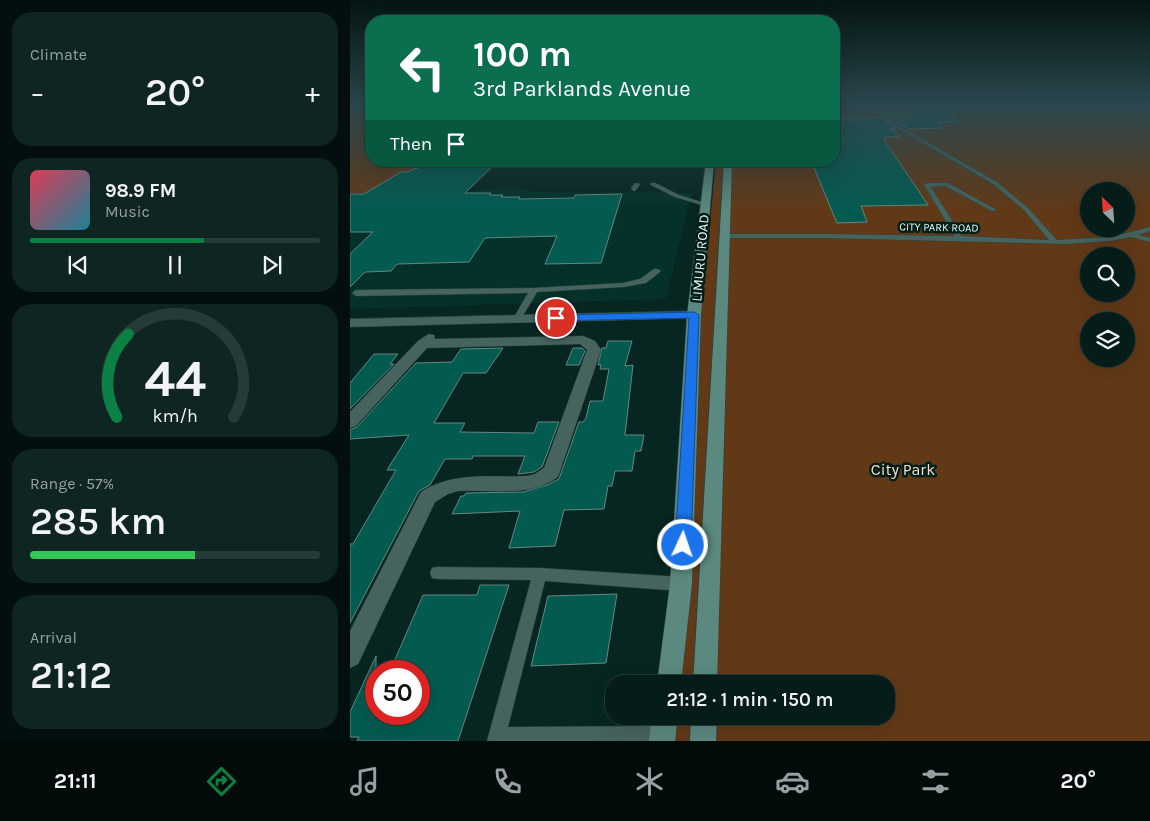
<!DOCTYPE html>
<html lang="en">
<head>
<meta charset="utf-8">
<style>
  body { margin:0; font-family:Karla,sans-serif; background:#0e2522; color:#f1f3f6; height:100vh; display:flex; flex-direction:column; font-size:19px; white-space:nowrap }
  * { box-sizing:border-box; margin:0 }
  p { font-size:16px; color:#97a1a2 }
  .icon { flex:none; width:28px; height:28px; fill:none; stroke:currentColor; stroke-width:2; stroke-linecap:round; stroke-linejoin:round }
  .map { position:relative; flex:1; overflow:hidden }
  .drawer { display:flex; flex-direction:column; gap:12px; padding:12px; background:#030f0e; width:350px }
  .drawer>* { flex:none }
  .banner { position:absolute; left:15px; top:15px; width:475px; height:152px; border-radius:20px; box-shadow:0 5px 20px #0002,0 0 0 1px #263a38; background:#0b6e4f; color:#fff; overflow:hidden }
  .needle { width:32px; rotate:335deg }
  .tools { position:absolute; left:730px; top:182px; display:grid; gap:10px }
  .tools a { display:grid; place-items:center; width:55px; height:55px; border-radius:50%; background:#051c19; box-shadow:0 5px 20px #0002,0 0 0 1px #263a38; font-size:25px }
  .speed { position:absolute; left:15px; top:660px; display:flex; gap:10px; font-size:25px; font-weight:700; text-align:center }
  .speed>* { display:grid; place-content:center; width:65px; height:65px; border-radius:50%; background:#051c19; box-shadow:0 5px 20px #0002,0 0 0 1px #263a38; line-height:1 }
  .speed .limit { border:8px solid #d22; background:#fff; color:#111 }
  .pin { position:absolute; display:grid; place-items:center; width:42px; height:42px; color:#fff; margin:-21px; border:2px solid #fff; border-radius:50%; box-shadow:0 1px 5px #0007 }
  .me { position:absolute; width:55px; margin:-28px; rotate:3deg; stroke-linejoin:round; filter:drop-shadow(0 0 4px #0008) }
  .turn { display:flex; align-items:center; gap:18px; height:105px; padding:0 25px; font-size:22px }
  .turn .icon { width:65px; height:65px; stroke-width:2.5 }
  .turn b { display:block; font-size:35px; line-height:42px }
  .then { display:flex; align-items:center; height:48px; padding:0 25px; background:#0003; gap:10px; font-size:19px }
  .big { font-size:38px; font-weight:600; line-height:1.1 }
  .drawer .card { flex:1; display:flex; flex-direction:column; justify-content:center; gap:8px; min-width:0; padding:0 18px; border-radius:20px; background:#0e2522 }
  .drawer .dial { align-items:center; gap:0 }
  .dial svg { height:130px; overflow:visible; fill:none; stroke:#263a38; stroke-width:7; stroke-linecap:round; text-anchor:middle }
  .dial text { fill:#f1f3f6; stroke:none }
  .song { display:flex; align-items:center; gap:15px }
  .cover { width:60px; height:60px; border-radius:8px; background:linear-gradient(135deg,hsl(350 70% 55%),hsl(190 70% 35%)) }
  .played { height:5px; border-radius:2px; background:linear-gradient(90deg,#0b8043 60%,#263a38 60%) }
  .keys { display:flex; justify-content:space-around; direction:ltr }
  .heat { display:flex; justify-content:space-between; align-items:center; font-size:28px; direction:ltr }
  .charge { height:8px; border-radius:4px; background:linear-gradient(90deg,#34c759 57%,#263a38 0) }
  .trip { position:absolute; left:255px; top:675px; width:290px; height:50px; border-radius:20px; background:#051c19; box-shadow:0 5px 20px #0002,0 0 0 1px #263a38; font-weight:600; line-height:50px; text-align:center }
  .tabs { display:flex; height:80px; justify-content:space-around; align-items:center; background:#020b0a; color:#97a1a2 }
  .tabs .icon { width:35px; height:35px }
  .tabs .active { color:#0b8043 }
  .tabs b { font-size:22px; color:#f1f3f6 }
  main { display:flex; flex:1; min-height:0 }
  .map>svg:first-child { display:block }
  .built { fill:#05312b }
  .green { fill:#623917; fill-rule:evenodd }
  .building { fill:#035b50; stroke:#668780 }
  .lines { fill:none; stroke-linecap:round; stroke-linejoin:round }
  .lane-casing { stroke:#26443f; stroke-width:1 }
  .street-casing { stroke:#26443f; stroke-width:1 }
  .secondary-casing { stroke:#26443f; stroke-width:1 }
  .lane { fill:#47635d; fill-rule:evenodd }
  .street { fill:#47635d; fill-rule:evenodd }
  .secondary { fill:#5b887f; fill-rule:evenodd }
  .route { fill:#1a73e8; stroke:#114b97 }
  .labels { text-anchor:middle; stroke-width:5; stroke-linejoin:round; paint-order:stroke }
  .far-street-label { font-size:11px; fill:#e8f9f5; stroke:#001d18 }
  .street-label { font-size:14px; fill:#e8f9f5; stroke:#001d18 }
  .near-park-label { font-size:16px; fill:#f9dcc7; stroke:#001d18 }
</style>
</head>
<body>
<main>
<section class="drawer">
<div class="card"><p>Climate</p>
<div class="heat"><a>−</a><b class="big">20°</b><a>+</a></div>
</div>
<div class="card">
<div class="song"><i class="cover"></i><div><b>98.9 FM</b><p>Music</p></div></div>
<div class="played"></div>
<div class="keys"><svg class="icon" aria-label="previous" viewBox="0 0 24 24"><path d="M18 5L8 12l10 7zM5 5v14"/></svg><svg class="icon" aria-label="pause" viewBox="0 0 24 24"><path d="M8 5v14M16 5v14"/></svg><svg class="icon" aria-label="next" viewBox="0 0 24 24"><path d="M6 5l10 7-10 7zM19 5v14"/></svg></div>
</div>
<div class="card dial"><svg viewBox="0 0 100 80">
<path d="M14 69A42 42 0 1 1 86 69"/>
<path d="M14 69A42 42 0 0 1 21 18" stroke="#0b8043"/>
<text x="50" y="56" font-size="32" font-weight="700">44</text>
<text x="50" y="72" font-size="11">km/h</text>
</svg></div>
<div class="card"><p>Range · 57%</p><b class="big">285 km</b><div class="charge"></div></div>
<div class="card"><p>Arrival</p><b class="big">21:12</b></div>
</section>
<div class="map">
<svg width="800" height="741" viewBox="0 0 800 741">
  <rect width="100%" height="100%" fill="#072621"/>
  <polygon class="built" points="159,186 184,192 342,193 316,299 0,309 0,193 104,195"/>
  <g class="green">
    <path d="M 484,106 L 800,106 L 800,741 L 310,741 L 312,716 L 536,716 L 536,684 L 315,684 L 366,161 L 484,161 ZM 739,191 L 776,191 L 776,229 L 739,229 ZM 739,256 L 776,256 L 776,294 L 739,294 ZM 739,321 L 776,321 L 776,359 L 739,359 Z"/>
    <polygon points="0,109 21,110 21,161 257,161 252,168 135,168 90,195 0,193"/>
  </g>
  <g class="building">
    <polygon points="598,106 606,122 587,122 593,128 559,129 546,122 563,118 560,113 532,119 546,129 540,129 550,136 533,138 578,205 511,206 517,222 487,223 462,163 462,161 484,161 484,120 508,120"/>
    <polygon points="85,161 148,161 115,193 141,193 139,195 153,195 151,197 170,197 169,199 224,198 225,195 272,194 251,263 195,264 207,236 135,238 119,262 47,264 41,271 15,272 0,287 0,254 23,232 0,232 0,194 14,194 51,172 57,172"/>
    <polygon points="258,341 282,341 275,366 283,365 275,435 294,435 291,451 285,451 282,471 265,471 262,486 258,486 254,509 214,510 205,546 159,548 170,511 102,514 111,496 114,496 116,493 173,492 197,485 209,479 229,422 233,422 236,418 240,401 253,401 259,369 250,369 251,365 248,365 252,348 256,348"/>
    <polygon points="153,348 136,373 113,373 84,423 115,423 110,432 184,433 188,422 209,422 192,467 184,472 168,474 175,456 123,456 122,459 95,459 80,485 69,491 0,623 0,544 3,544 46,470 37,470 59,435 0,439 0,430 7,427 66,363 102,362 111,349"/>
    <polygon points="223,348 232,348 235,351 229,365 216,365"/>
    <polygon points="24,354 48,354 40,364 44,364 0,409 0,383"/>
    <polygon points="130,585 159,585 108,741 7,741 9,737 0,737 0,712 26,656 26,714 69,714 69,671 40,671 73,595 127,595"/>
    <polygon points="267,594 256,663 181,666 198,596"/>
  </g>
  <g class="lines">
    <defs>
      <g id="lane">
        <polygon points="0,107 21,108 21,110 0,109"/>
        <polygon points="560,115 562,117 541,121 647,182 679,209 707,240 760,237 800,227 800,231 789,235 800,238 800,242 781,237 760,241 718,244 473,238 377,238 373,236 377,234 473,234 605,236 574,185 577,183 598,183 647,210 642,211 595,186 581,187 612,236 699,240 675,211 643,184 534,120"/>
        <polygon points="484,116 508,116 510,117 508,118 484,118"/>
        <polygon points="285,183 290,184 286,190 284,191 281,189"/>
        <polygon points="301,183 305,183 329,195 358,204 355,206 325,197 301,185"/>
        <polygon points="304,269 307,269 311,271 296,283 273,287 187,292 171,319 167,322 163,319 178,293 6,296 2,293 6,290 184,288 273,283 290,279"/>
        <polygon points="87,567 190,568 331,577 336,579 338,584 336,589 331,591 195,581 158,727 312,726 318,729 321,735 318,741 137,741 181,580 87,579 82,578 80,573 82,568"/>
      </g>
      <g id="street">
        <polygon points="344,311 351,315 349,318 0,327 0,319"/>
        <path d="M 79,334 L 84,335 L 85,339 L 233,336 L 245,341 L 251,350 L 208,477 C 179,498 143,489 108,491 L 98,494 L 85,502 L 8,664 L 0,668 L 0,631 L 71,492 C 105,471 139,478 177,476 L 185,474 L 194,468 L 237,350 L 230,344 L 77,348 L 6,426 L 0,428 L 0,412 L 68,341 Z"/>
      </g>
      <g id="secondary">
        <polygon points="356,161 364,161 351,315 342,584 331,684 307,684 320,584 337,315"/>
        <polygon points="374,161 382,161 367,684 343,684"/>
        <polygon points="302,716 328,716 325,741 299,741"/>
        <polygon points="341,716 367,716 366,741 340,741"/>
      </g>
    </defs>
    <use href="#lane" class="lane-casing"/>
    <use href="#street" class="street-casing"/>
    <use href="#secondary" class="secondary-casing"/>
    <use href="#lane" class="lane"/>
    <use href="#street" class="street"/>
    <use href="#secondary" class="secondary"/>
  </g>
  <linearGradient id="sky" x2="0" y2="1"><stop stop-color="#041512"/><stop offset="0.5" stop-color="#2b474e"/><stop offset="1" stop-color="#2b474e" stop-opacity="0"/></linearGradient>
  <rect width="800" height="210" fill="url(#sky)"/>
  <polygon class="route" points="344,312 349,315 341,545 339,550 333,552 328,550 325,545 339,318 206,321 201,318 206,315"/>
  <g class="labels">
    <g class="far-street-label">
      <text transform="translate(589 227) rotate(1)" y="4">CITY PARK ROAD</text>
    </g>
    <g class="street-label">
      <text transform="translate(350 258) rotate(-85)" y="5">LIMURU ROAD</text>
    </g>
    <g class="near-park-label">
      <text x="553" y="475">City Park</text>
    </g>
  </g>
</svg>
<div class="tools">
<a><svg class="needle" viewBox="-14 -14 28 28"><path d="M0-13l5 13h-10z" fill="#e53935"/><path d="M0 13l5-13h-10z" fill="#97a1a2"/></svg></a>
<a><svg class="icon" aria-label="search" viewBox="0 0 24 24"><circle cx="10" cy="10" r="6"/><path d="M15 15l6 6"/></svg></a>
<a><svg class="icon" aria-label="layers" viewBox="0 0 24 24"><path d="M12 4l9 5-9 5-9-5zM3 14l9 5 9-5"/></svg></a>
</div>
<div class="speed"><div class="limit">50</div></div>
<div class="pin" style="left:206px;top:318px;background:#d93025"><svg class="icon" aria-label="arrive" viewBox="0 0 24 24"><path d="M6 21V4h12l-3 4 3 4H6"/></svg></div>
<svg class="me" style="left:333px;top:545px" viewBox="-20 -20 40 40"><circle r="17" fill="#1a73e8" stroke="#fff" stroke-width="3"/><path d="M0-11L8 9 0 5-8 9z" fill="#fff"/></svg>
<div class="trip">21:12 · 1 min · 150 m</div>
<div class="banner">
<div class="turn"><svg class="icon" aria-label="left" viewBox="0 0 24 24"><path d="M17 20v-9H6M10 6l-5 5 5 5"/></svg><div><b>100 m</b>3rd Parklands Avenue</div></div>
<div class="then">Then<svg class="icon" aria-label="arrive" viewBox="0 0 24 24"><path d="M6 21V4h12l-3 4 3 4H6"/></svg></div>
</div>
</div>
</main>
<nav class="tabs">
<b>21:11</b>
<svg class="icon active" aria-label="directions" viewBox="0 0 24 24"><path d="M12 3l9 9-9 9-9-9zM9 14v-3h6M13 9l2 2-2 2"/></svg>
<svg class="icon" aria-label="music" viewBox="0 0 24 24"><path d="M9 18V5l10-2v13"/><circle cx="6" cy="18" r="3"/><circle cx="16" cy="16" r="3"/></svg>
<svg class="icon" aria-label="phone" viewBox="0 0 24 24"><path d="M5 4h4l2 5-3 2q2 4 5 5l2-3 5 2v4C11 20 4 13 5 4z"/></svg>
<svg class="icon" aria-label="climate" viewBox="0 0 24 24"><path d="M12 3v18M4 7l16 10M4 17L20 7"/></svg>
<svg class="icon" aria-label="car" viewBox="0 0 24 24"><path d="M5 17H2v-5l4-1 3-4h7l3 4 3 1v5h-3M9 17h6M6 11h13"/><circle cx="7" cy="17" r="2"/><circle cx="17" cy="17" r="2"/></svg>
<svg class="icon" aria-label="filters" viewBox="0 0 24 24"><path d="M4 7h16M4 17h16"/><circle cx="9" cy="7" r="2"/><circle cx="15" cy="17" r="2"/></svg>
<b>20°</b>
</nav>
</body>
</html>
